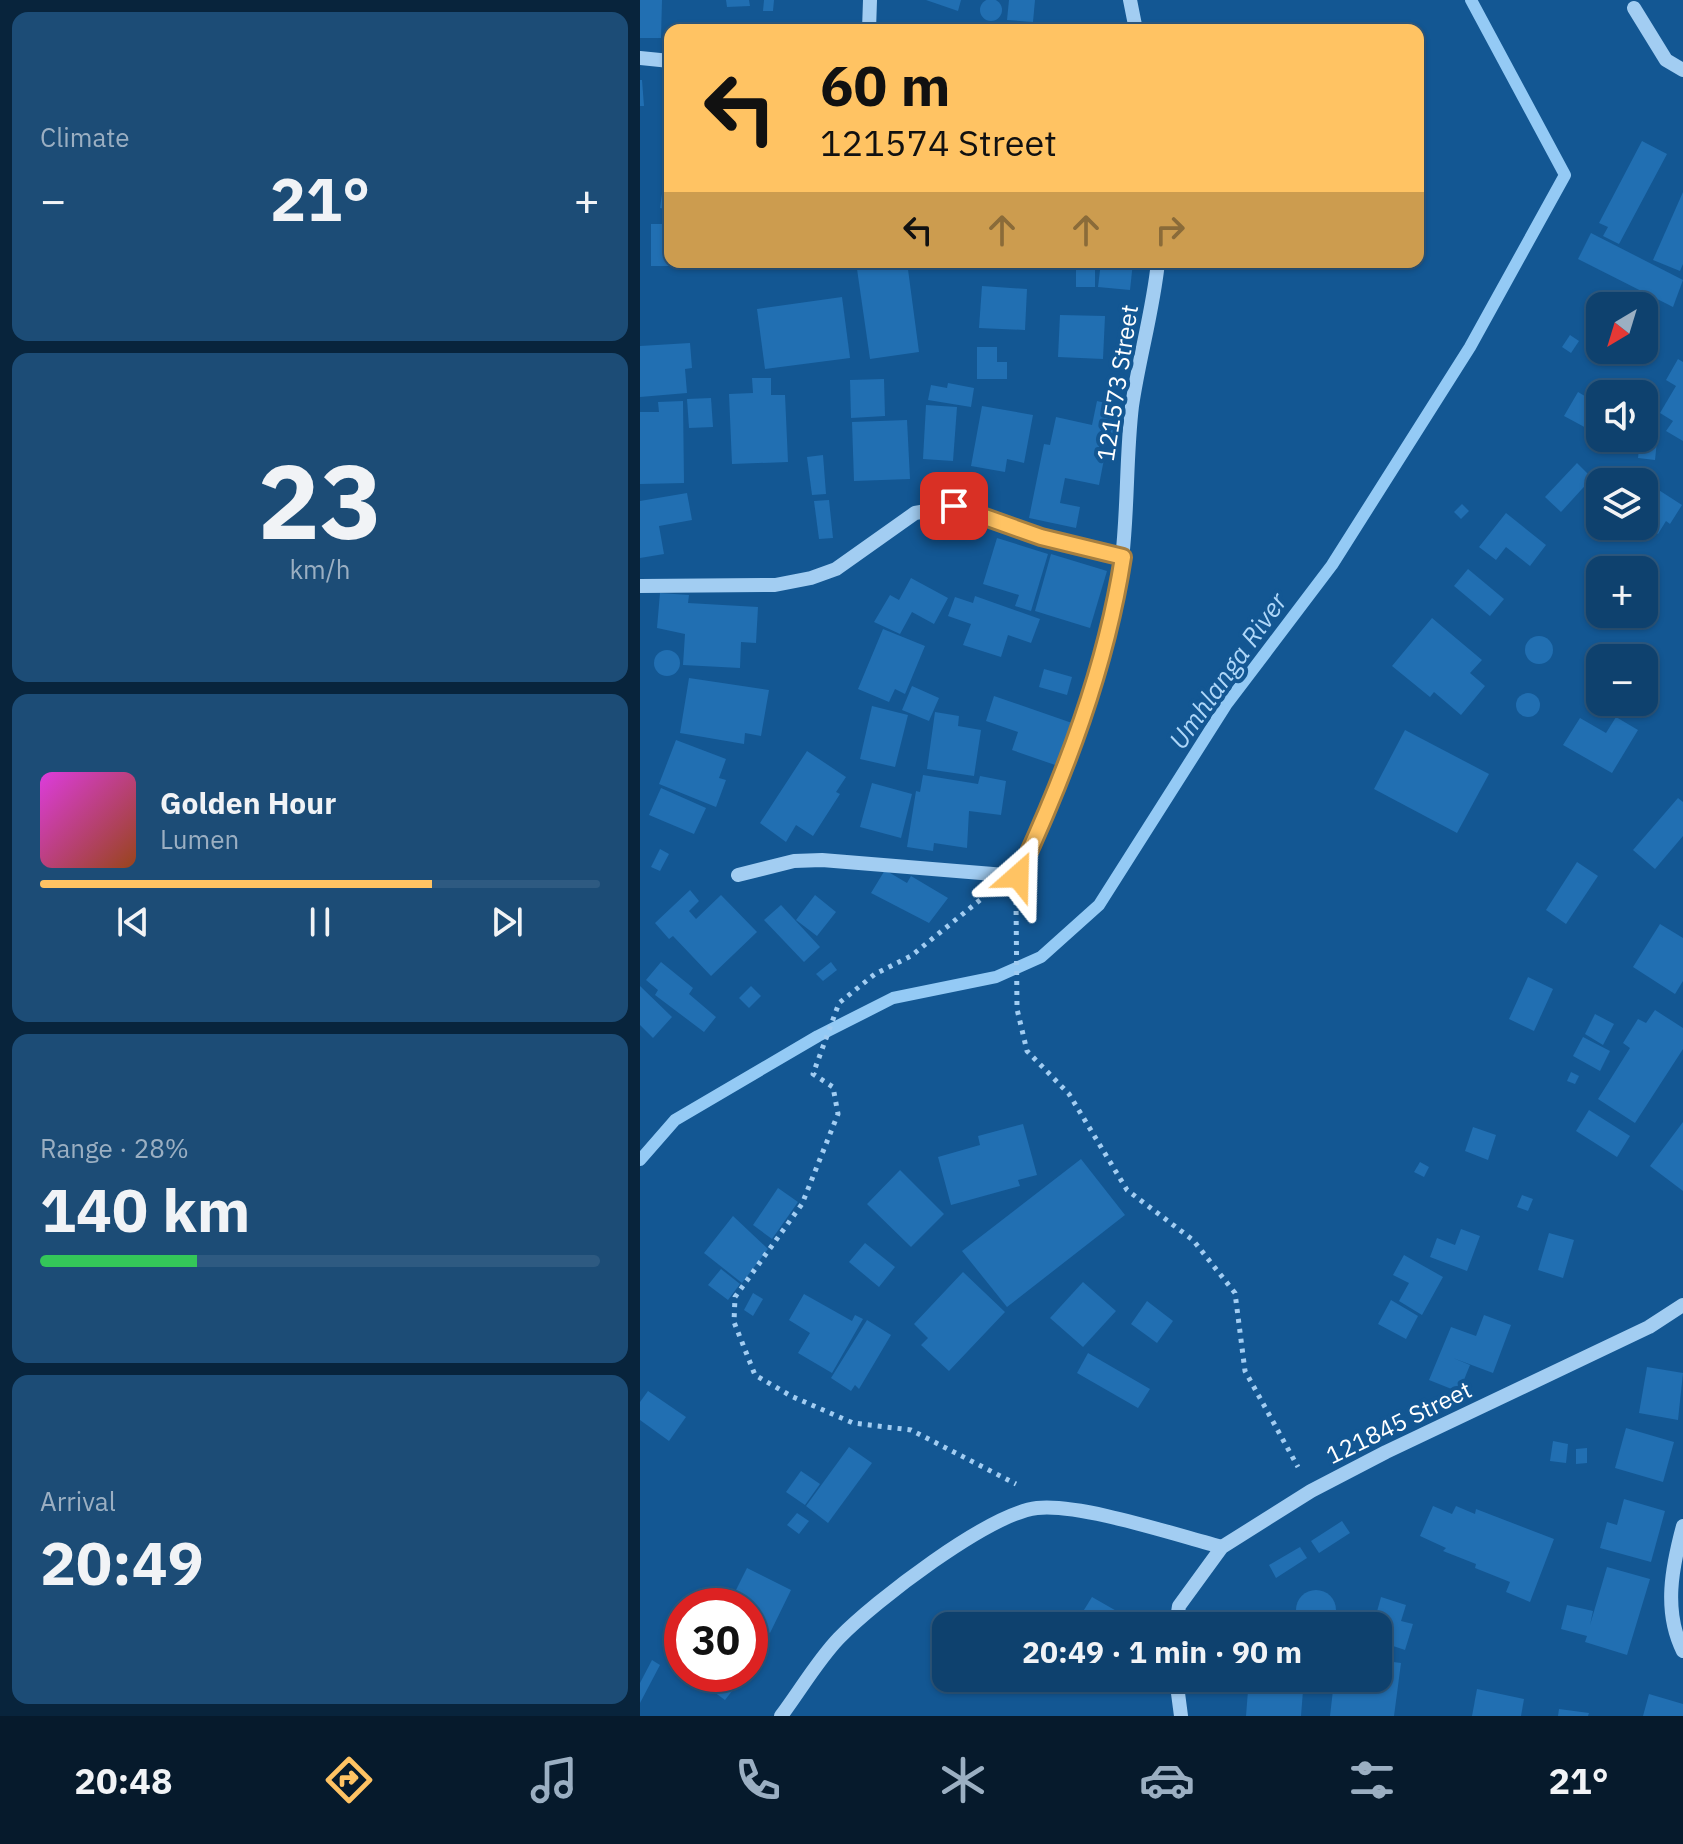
<!DOCTYPE html>
<html lang="en">
<head>
<meta charset="utf-8">
<style>
  body { margin:0; font-family:"IBM Plex Sans",sans-serif; background:#1c4c76; color:#f1f3f6; height:100vh; display:flex; flex-direction:column; font-size:30px; white-space:nowrap }
  * { box-sizing:border-box; margin:0 }
  p { font-size:26px; color:#9bafc2 }
  .icon { flex:none; width:44px; height:44px; fill:none; stroke:currentColor; stroke-width:2; stroke-linecap:round; stroke-linejoin:round }
  .map { position:relative; flex:1; overflow:hidden }
  .side { display:flex; flex-direction:column; gap:12px; padding:12px; background:#08243c; width:640px }
  .side>* { flex:none }
  .hud { position:absolute; left:24px; top:24px; width:760px; height:244px; border-radius:16px; box-shadow:0 2px 6px #0004,0 0 0 2px #2e5a81; background:#ffc363; color:#111; overflow:hidden }
  .needle { width:52px; rotate:218deg }
  .buttons { position:absolute; left:946px; top:292px; display:grid; gap:16px }
  .buttons a { display:grid; place-items:center; width:72px; height:72px; border-radius:16px; background:#0e416e; box-shadow:0 2px 6px #0004,0 0 0 2px #2e5a81; font-size:40px }
  .speed { position:absolute; left:24px; top:1588px; display:flex; gap:16px; font-size:40px; font-weight:700; text-align:center }
  .speed>* { display:grid; place-content:center; width:104px; height:104px; border-radius:50%; background:#0e416e; box-shadow:0 2px 6px #0004,0 0 0 2px #2e5a81; line-height:1 }
  .speed .limit { border:12px solid #d22; background:#fff; color:#111 }
  .pin { position:absolute; display:grid; place-items:center; width:68px; height:68px; color:#fff; margin:-34px; border-radius:16px; box-shadow:0 4px 12px #0006 }
  .me { position:absolute; width:88px; margin:-44px; rotate:25deg; stroke-linejoin:round; filter:drop-shadow(0 0 6px #0008) }
  .turn { display:flex; align-items:center; gap:28px; height:168px; padding:0 24px; font-size:36px }
  .turn .icon { width:104px; height:104px; stroke-width:2.5 }
  .turn b { display:block; font-size:56px; line-height:68px }
  .lanes { display:flex; align-items:center; height:76px; padding:0 24px; background:#0003; justify-content:center; gap:40px; direction:ltr }
  .lanes .off { opacity:.35 }
  .big { font-size:60px; font-weight:700; line-height:1.1 }
  .side .widget { flex:1; display:flex; flex-direction:column; justify-content:center; gap:12px; min-width:0; padding:0 28px; border-radius:16px; background:#1c4c76 }
  .side .dial { align-items:center; gap:0 }
  .dial b { font-size:104px; line-height:1 }
  .song { display:flex; align-items:center; gap:24px }
  .cover { width:96px; height:96px; border-radius:12px; background:linear-gradient(135deg,hsl(300 70% 55%),hsl(20 70% 35%)) }
  .played { height:8px; border-radius:4px; background:linear-gradient(90deg,#ffc363 70%,#2e5a81 70%) }
  .keys { display:flex; justify-content:space-around; direction:ltr }
  .heat { display:flex; justify-content:space-between; align-items:center; font-size:44px; direction:ltr }
  .charge { height:12px; border-radius:6px; background:linear-gradient(90deg,#34c759 28%,#2e5a81 0) }
  .trip { position:absolute; left:292px; top:1612px; width:460px; height:80px; border-radius:16px; background:#0e416e; box-shadow:0 2px 6px #0004,0 0 0 2px #2e5a81; font-weight:700; line-height:80px; text-align:center }
  .tabs { display:flex; height:128px; justify-content:space-around; align-items:center; background:#061a2c; color:#9bafc2 }
  .tabs .icon { width:56px; height:56px }
  .tabs .active { color:#ffc363 }
  .tabs b { font-size:36px; color:#f1f3f6 }
  main { display:flex; flex:1; min-height:0 }
  .map>svg:first-child { display:block }
  .lines { fill:none; stroke-linecap:round; stroke-linejoin:round }
  .stream { stroke:#94caf5; stroke-width:12 }
  .building { fill:#216fb2 }
  .path { stroke:#a2cdf2; stroke-width:5; stroke-dasharray:4 6; stroke-linecap:butt }
  .minor { stroke:#a2cdf2; stroke-width:14 }
  .route-casing { stroke:#a67f40; stroke-width:20 }
  .route { stroke:#ffc363; stroke-width:14 }
  .labels { text-anchor:middle; stroke-width:8; stroke-linejoin:round; paint-order:stroke }
  .street-label { font-size:24px; fill:#fff; stroke:#135793 }
  .water-label { font-size:26px; font-style:italic; fill:#aed7f9; stroke:#135793 }
</style>
</head>
<body>
<main>
<section class="side">
<div class="widget"><p>Climate</p>
<div class="heat"><a>−</a><b class="big">21°</b><a>+</a></div>
</div>
<div class="widget dial"><b>23</b><p>km/h</p></div>
<div class="widget">
<div class="song"><i class="cover"></i><div><b>Golden Hour</b><p>Lumen</p></div></div>
<div class="played"></div>
<div class="keys"><svg class="icon" aria-label="previous" viewBox="0 0 24 24"><path d="M18 5L8 12l10 7zM5 5v14"/></svg><svg class="icon" aria-label="pause" viewBox="0 0 24 24"><path d="M8 5v14M16 5v14"/></svg><svg class="icon" aria-label="next" viewBox="0 0 24 24"><path d="M6 5l10 7-10 7zM19 5v14"/></svg></div>
</div>
<div class="widget"><p>Range · 28%</p><b class="big">140 km</b><div class="charge"></div></div>
<div class="widget"><p>Arrival</p><b class="big">20:49</b></div>
</section>
<div class="map">
<svg width="1043" height="1716" viewBox="0 0 1043 1716">
  <rect width="100%" height="100%" fill="#135793"/>
  <g class="lines">
    <polyline class="stream" points="0,1160 35,1120 178,1036 253,998 356,977 401,957 459,905 586,705 692,565 830,347 925,175 831,0"/>
  </g>
  <g class="building">
    <circle cx="351" cy="10" r="11"/>
    <polygon points="0,0 22,0 21,38 0,38"/>
    <polygon points="86,0 109,0 110,6 87,7"/>
    <polygon points="124,0 134,0 133,11 123,11"/>
    <polygon points="286,0 321,0 318,11"/>
    <polygon points="369,0 395,0 393,22 367,20"/>
    <polygon points="141,24 197,25 197,30 141,30"/>
    <polygon points="0,80 2,80 4,106 0,106"/>
    <polygon points="1002,141 1027,154 979,244 963,236 968,227 959,223"/>
    <polygon points="26,165 30,166 30,210 20,208"/>
    <polygon points="1043,192 1043,264 1040,271 1013,260"/>
    <polygon points="11,224 30,224 30,262 56,262 56,266 11,266"/>
    <polygon points="951,233 1043,280 1033,307 938,259"/>
    <polygon points="128,262 158,262 158,264 129,268"/>
    <polygon points="267,262 279,352 230,359 217,269"/>
    <polygon points="330,262 386,262 386,265 330,270"/>
    <polygon points="461,262 493,262 490,290 458,287"/>
    <rect x="436" y="264" width="19" height="23"/>
    <polygon points="342,286 387,289 385,330 339,328"/>
    <polygon points="202,297 210,358 125,369 117,309"/>
    <polygon points="988,297 1000,306 982,306"/>
    <polygon points="1004,309 1020,321 1004,343"/>
    <polygon points="420,315 465,316 463,359 418,357"/>
    <polygon points="930,335 939,341 931,353 922,347"/>
    <polygon points="50,343 52,368 45,369 47,393 0,397 0,346"/>
    <polygon points="337,347 357,347 357,362 367,362 367,379 337,379"/>
    <polygon points="981,350 999,350 992,358"/>
    <polygon points="1038,359 1043,362 1043,441 1026,431 1033,421 1020,413 1036,386 1026,380"/>
    <polygon points="112,378 131,378 131,395 145,395 148,462 92,464 89,394 113,393"/>
    <polygon points="244,379 245,416 211,418 210,380"/>
    <polygon points="308,383 334,388 331,407 288,400 291,385 307,388"/>
    <polygon points="938,392 960,405 950,430 924,416"/>
    <polygon points="71,398 73,427 49,428 47,399"/>
    <polygon points="43,401 44,483 0,484 0,412 19,412 18,402"/>
    <polygon points="457,401 482,407 476,436 462,433 458,452 465,454 459,485 425,478 420,503 440,507 436,528 389,518 404,444 410,445 416,417 452,425"/>
    <polygon points="286,405 317,407 313,461 283,459"/>
    <polygon points="342,406 393,415 384,463 367,459 365,472 331,466"/>
    <polygon points="267,420 270,479 214,481 212,422"/>
    <polygon points="1000,439 1017,441 1015,460 998,458"/>
    <polygon points="183,455 186,494 172,495 167,457"/>
    <polygon points="937,463 952,478 921,512 905,497"/>
    <polygon points="986,469 1042,505 1030,524 1026,521 1018,534 1004,525 1004,482 977,482"/>
    <polygon points="47,493 52,520 19,526 24,554 0,558 0,501"/>
    <polygon points="189,500 193,538 179,539 174,501"/>
    <polygon points="822,504 829,511 821,519 814,512"/>
    <polygon points="866,513 906,545 890,566 866,547 856,560 839,547"/>
    <polygon points="357,538 408,554 391,611 375,606 379,595 343,584"/>
    <polygon points="411,554 467,571 450,628 395,611"/>
    <polygon points="828,569 864,599 850,616 814,586"/>
    <polygon points="271,578 308,598 294,624 272,612 260,634 234,622 250,595 259,600"/>
    <polygon points="20,593 49,595 48,603 118,607 116,643 101,642 100,668 43,665 45,634 17,628"/>
    <polygon points="335,596 400,619 391,643 368,635 361,657 323,645 331,624 308,616 315,597 333,603"/>
    <polygon points="792,618 842,660 830,673 845,686 821,715 794,692 790,697 752,666"/>
    <polygon points="243,629 285,646 265,694 255,689 249,702 218,689"/>
    <circle cx="899" cy="650" r="14"/>
    <circle cx="27" cy="663" r="13"/>
    <polygon points="404,669 432,677 427,695 399,687"/>
    <polygon points="49,678 129,690 121,736 105,733 104,744 40,733"/>
    <polygon points="272,686 299,698 289,721 262,710"/>
    <circle cx="888" cy="705" r="12"/>
    <polygon points="354,696 432,723 418,766 372,750 378,732 346,721"/>
    <polygon points="232,706 268,715 255,767 220,759"/>
    <polygon points="295,712 319,716 318,726 341,730 334,776 287,769"/>
    <polygon points="976,717 998,730 972,773 923,745 940,718 966,733"/>
    <polygon points="765,730 849,774 817,833 734,789"/>
    <polygon points="36,740 86,759 79,778 86,780 76,807 19,784"/>
    <polygon points="167,751 206,777 196,792 200,794 173,836 156,825 146,842 120,823"/>
    <polygon points="283,775 338,784 340,776 366,781 361,815 329,811 327,848 294,843 293,851 267,847 276,791 280,792"/>
    <polygon points="232,783 272,794 261,838 220,827"/>
    <polygon points="21,788 66,808 54,834 9,815"/>
    <polygon points="1038,798 1043,802 1043,836 1015,869 993,850"/>
    <polygon points="20,849 29,854 20,871 11,867"/>
    <polygon points="937,862 958,876 926,924 906,910"/>
    <polygon points="245,870 267,883 271,876 308,898 289,923 231,893"/>
    <polygon points="50,890 59,901 49,911 56,919 81,895 117,932 71,976 33,936 29,939 15,923"/>
    <polygon points="175,895 196,912 177,936 156,920"/>
    <polygon points="141,905 180,947 164,962 124,920"/>
    <polygon points="1020,924 1043,938 1043,981 1035,994 993,967"/>
    <polygon points="21,962 53,988 49,994 76,1017 64,1032 15,995 18,990 6,980"/>
    <polygon points="191,962 197,970 183,981 176,974"/>
    <polygon points="888,977 913,989 894,1031 869,1019"/>
    <polygon points="0,986 32,1017 13,1038 0,1025"/>
    <polygon points="111,986 121,996 109,1008 99,998"/>
    <polygon points="1015,1010 1043,1028 1043,1049 995,1123 958,1099 990,1048 983,1043 998,1019 1006,1023"/>
    <polygon points="955,1014 974,1024 963,1045 945,1034"/>
    <polygon points="943,1037 970,1051 960,1071 933,1056"/>
    <polygon points="931,1072 939,1076 935,1084 927,1081"/>
    <polygon points="949,1110 990,1136 977,1157 936,1131"/>
    <polygon points="1043,1122 1043,1191 1010,1166"/>
    <polygon points="383,1124 397,1175 378,1180 380,1186 311,1205 298,1157 340,1145 338,1136"/>
    <polygon points="833,1127 856,1135 848,1160 825,1151"/>
    <polygon points="441,1159 485,1215 367,1307 322,1251"/>
    <polygon points="780,1162 789,1167 784,1177 774,1172"/>
    <polygon points="260,1170 304,1214 271,1247 227,1204"/>
    <polygon points="138,1188 158,1202 132,1239 113,1225"/>
    <polygon points="882,1195 893,1199 888,1211 877,1207"/>
    <polygon points="93,1216 128,1249 102,1283 64,1253"/>
    <polygon points="821,1229 840,1236 827,1271 790,1257 797,1238 815,1245"/>
    <polygon points="909,1233 934,1240 923,1278 898,1270"/>
    <polygon points="225,1243 255,1267 239,1287 209,1262"/>
    <polygon points="764,1255 803,1277 782,1315 759,1301 769,1283 753,1275"/>
    <polygon points="81,1269 100,1284 88,1300 68,1285"/>
    <polygon points="323,1272 365,1312 309,1371 281,1345 288,1338 274,1324"/>
    <polygon points="443,1282 476,1311 443,1347 410,1318"/>
    <polygon points="113,1293 123,1299 113,1316 104,1310"/>
    <polygon points="164,1294 212,1321 215,1315 223,1319 192,1373 158,1353 170,1333 149,1320"/>
    <polygon points="751,1300 778,1316 766,1339 738,1324"/>
    <polygon points="507,1301 533,1321 517,1343 491,1324"/>
    <polygon points="844,1315 871,1325 853,1373 813,1358 830,1365 819,1392 789,1380 811,1327 836,1336"/>
    <polygon points="227,1320 251,1335 219,1389 215,1385 211,1391 191,1378"/>
    <polygon points="448,1353 510,1389 498,1408 437,1373"/>
    <polygon points="1007,1367 1043,1373 1038,1420 999,1413"/>
    <polygon points="8,1391 46,1417 29,1441 0,1420 0,1402"/>
    <polygon points="986,1428 1034,1442 1023,1482 975,1468"/>
    <polygon points="913,1441 928,1444 926,1463 910,1461"/>
    <polygon points="209,1447 232,1463 188,1523 166,1506"/>
    <polygon points="947,1448 947,1463 936,1464 936,1449"/>
    <polygon points="161,1471 180,1484 165,1505 146,1492"/>
    <polygon points="984,1499 1025,1511 1011,1562 960,1548 967,1522 977,1525"/>
    <polygon points="793,1506 812,1514 816,1506 835,1514 836,1509 914,1539 890,1602 866,1592 870,1582 835,1568 836,1564 803,1551 806,1548 780,1536"/>
    <polygon points="157,1513 169,1521 159,1534 147,1525"/>
    <polygon points="702,1521 710,1533 679,1553 671,1541"/>
    <polygon points="660,1547 667,1558 636,1578 629,1565"/>
    <polygon points="967,1567 1010,1579 987,1655 945,1642 947,1636 921,1629 927,1605 953,1611 950,1625"/>
    <polygon points="107,1568 151,1590 130,1633 110,1623 110,1606 88,1606"/>
    <circle cx="676" cy="1610" r="20"/>
    <polygon points="452,1597 480,1613 472,1626 451,1626 439,1618"/>
    <polygon points="741,1597 766,1605 761,1621 773,1624 765,1650 738,1641 738,1626 733,1626"/>
    <polygon points="12,1660 20,1665 0,1703 0,1683"/>
    <polygon points="738,1660 761,1663 754,1716 690,1716 693,1690 700,1691 702,1678 738,1678"/>
    <polygon points="609,1678 664,1678 661,1716 606,1716"/>
    <polygon points="77,1679 92,1691 85,1700 70,1689"/>
    <polygon points="837,1689 884,1699 881,1716 832,1716"/>
    <polygon points="1009,1694 1043,1704 1043,1716 1003,1716"/>
    <polygon points="919,1709 949,1713 948,1716 918,1716"/>
  </g>
  <g class="lines">
    <g class="path">
      <polyline points="340,900 271,956 235,974 199,1003 173,1074 193,1087 198,1114 162,1204 95,1297 94,1322 115,1375 151,1396 213,1423 271,1430 376,1484"/>
      <polyline points="376,901 377,1009 387,1051 429,1094 487,1190 553,1240 595,1293 605,1371 658,1467"/>
    </g>
    <g class="minor">
      <polyline points="490,0 496,30"/>
      <polyline points="994,8 1026,60 1043,70"/>
      <polyline points="229,30 230,0"/>
      <polyline points="0,58 30,61"/>
      <polyline points="0,586 135,585 171,578 196,569 275,513 314,506 401,537 483,557"/>
      <path d="M 98,875 L 154,861 L 182,860 L 378,876 C 424,778 471,668 482,559 C 488,508 486,457 492,406 C 499,358 513,311 518,262"/>
      <path d="M 1043,1526 C 1032,1567 1023,1611 1043,1651"/>
      <polyline points="536,1626 539,1606 582,1547 671,1491 746,1452 1009,1327 1043,1305"/>
      <polyline points="536,1678 541,1716"/>
      <path d="M 141,1716 C 160,1691 177,1661 199,1638 C 235,1601 348,1514 397,1508 C 440,1503 536,1535 582,1547"/>
    </g>
  </g>
  <g class="lines">
    <defs>
      <path id="route" d="M 314,506 L 401,537 L 483,557 C 466,668 425,775 378,876"/>
    </defs>
    <use href="#route" class="route-casing"/>
    <use href="#route" class="route"/>
  </g>
  <g class="labels">
    <g class="street-label">
      <text transform="translate(478 383) rotate(-81)" y="8">121573 Street</text>
      <text transform="translate(759 1423) rotate(-26)" y="8">121845 Street</text>
    </g>
    <g class="water-label">
      <text transform="translate(588 671) rotate(-55)" y="9">Umhlanga River</text>
    </g>
  </g>
</svg>
<div class="buttons">
<a><svg class="needle" viewBox="-14 -14 28 28"><path d="M0-13l5 13h-10z" fill="#e53935"/><path d="M0 13l5-13h-10z" fill="#9bafc2"/></svg></a>
<a><svg class="icon" aria-label="sound" viewBox="0 0 24 24"><path d="M4 9h4l5-4v14l-5-4H4zM17 9q2 3 0 6"/></svg></a>
<a><svg class="icon" aria-label="layers" viewBox="0 0 24 24"><path d="M12 4l9 5-9 5-9-5zM3 14l9 5 9-5"/></svg></a>
<a>+</a>
<a>−</a>
</div>
<div class="speed"><div class="limit">30</div></div>
<div class="pin" style="left:314px;top:506px;background:#d93025"><svg class="icon" aria-label="arrive" viewBox="0 0 24 24"><path d="M6 21V4h12l-3 4 3 4H6"/></svg></div>
<svg class="me" style="left:378px;top:876px" viewBox="-20 -20 40 40"><path d="M0-17L14 15 0 8-14 15z" fill="#ffc363" stroke="#fff" stroke-width="4"/></svg>
<div class="trip">20:49 · 1 min · 90 m</div>
<div class="hud">
<div class="turn"><svg class="icon" aria-label="left" viewBox="0 0 24 24"><path d="M17 20v-9H6M10 6l-5 5 5 5"/></svg><div><b>60 m</b>121574 Street</div></div>
<div class="lanes"><svg class="icon" aria-label="left" viewBox="0 0 24 24"><path d="M17 20v-9H6M10 6l-5 5 5 5"/></svg><svg class="icon off" aria-label="ahead" viewBox="0 0 24 24"><path d="M12 20V5M6 11l6-6 6 6"/></svg><svg class="icon off" aria-label="ahead" viewBox="0 0 24 24"><path d="M12 20V5M6 11l6-6 6 6"/></svg><svg class="icon off" aria-label="right" viewBox="0 0 24 24"><path d="M7 20v-9h11M14 6l5 5-5 5"/></svg></div>
</div>
</div>
</main>
<nav class="tabs">
<b>20:48</b>
<svg class="icon active" aria-label="directions" viewBox="0 0 24 24"><path d="M12 3l9 9-9 9-9-9zM9 14v-3h6M13 9l2 2-2 2"/></svg>
<svg class="icon" aria-label="music" viewBox="0 0 24 24"><path d="M9 18V5l10-2v13"/><circle cx="6" cy="18" r="3"/><circle cx="16" cy="16" r="3"/></svg>
<svg class="icon" aria-label="phone" viewBox="0 0 24 24"><path d="M5 4h4l2 5-3 2q2 4 5 5l2-3 5 2v4C11 20 4 13 5 4z"/></svg>
<svg class="icon" aria-label="climate" viewBox="0 0 24 24"><path d="M12 3v18M4 7l16 10M4 17L20 7"/></svg>
<svg class="icon" aria-label="car" viewBox="0 0 24 24"><path d="M5 17H2v-5l4-1 3-4h7l3 4 3 1v5h-3M9 17h6M6 11h13"/><circle cx="7" cy="17" r="2"/><circle cx="17" cy="17" r="2"/></svg>
<svg class="icon" aria-label="filters" viewBox="0 0 24 24"><path d="M4 7h16M4 17h16"/><circle cx="9" cy="7" r="2"/><circle cx="15" cy="17" r="2"/></svg>
<b>21°</b>
</nav>
</body>
</html>
